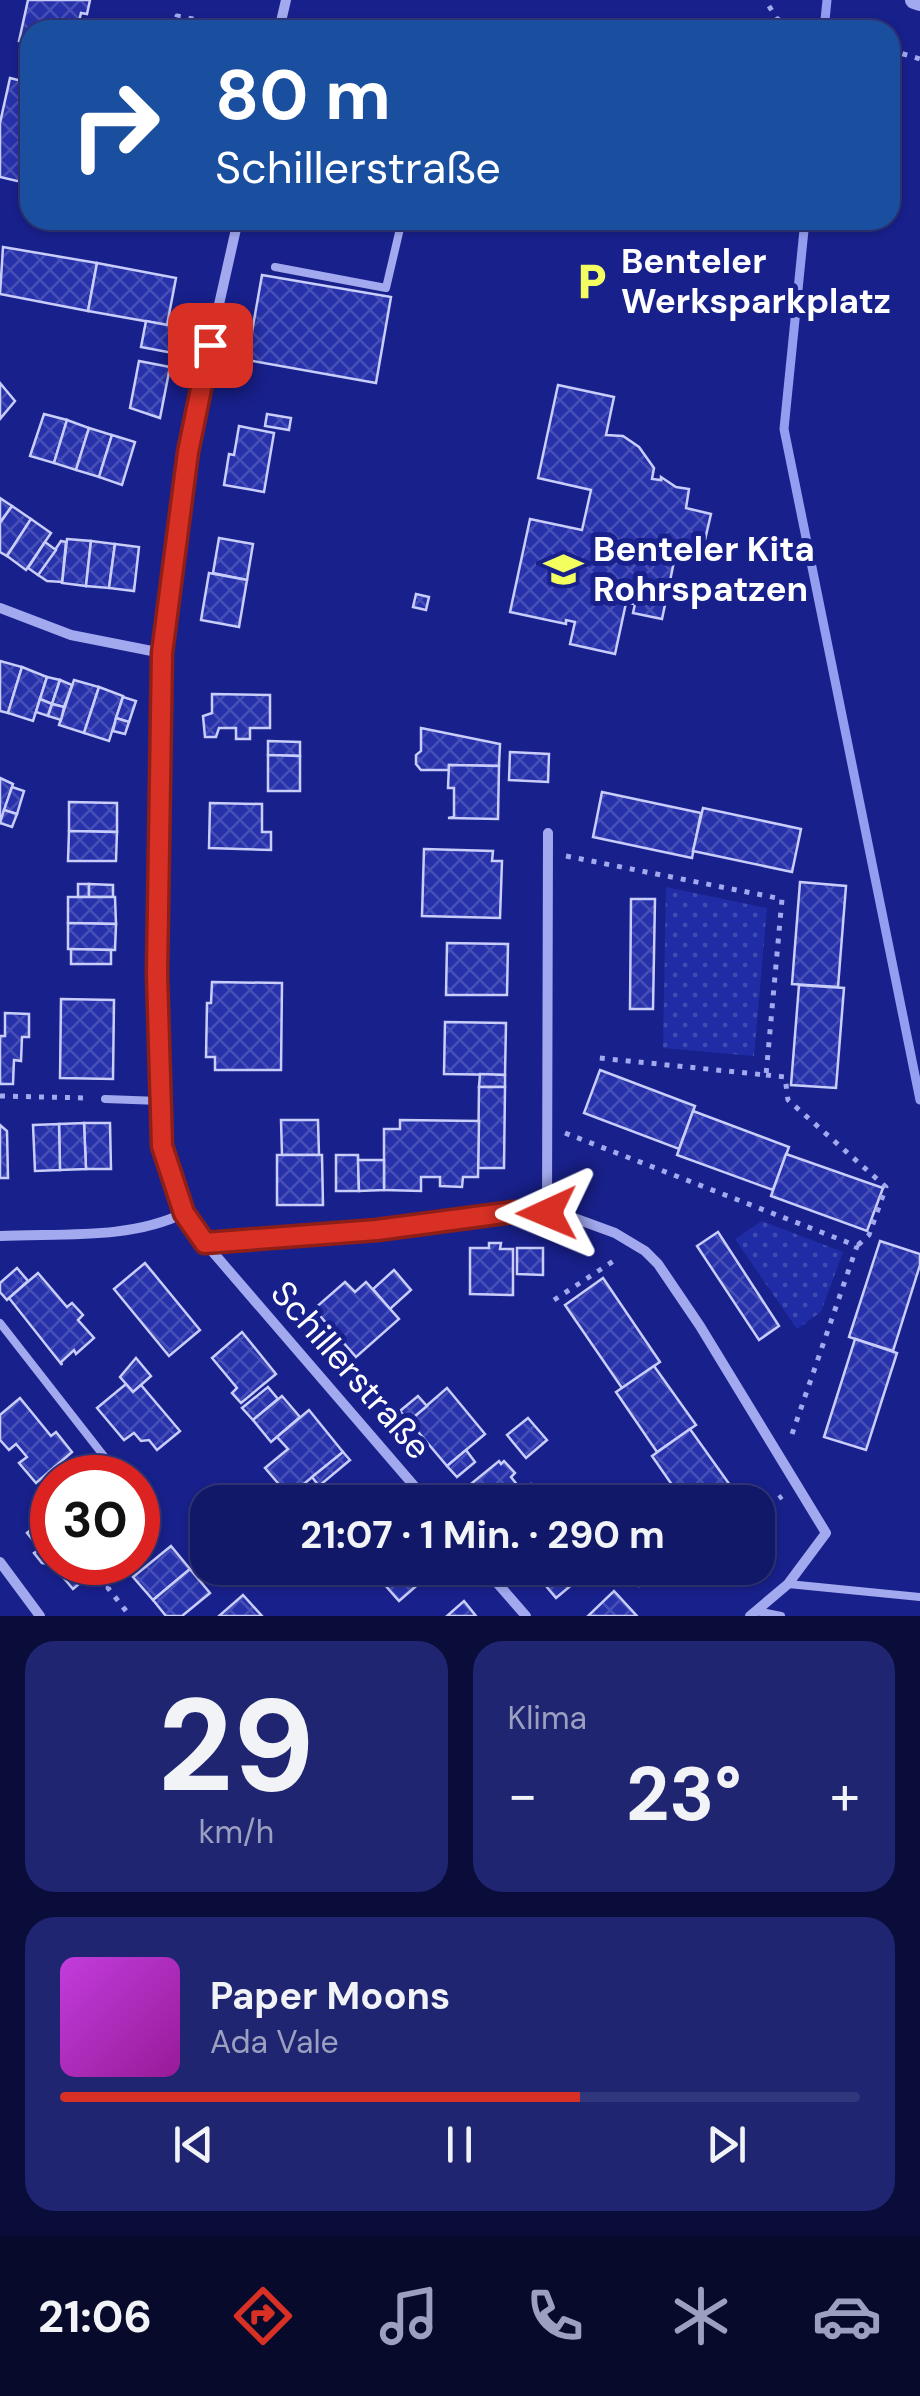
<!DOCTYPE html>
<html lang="de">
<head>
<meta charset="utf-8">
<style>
  body { margin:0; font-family:"DM Sans",sans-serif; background:#1f2571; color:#f1f3f6; height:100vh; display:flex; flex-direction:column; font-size:38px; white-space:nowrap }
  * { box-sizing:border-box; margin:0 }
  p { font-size:32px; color:#9ca0c0 }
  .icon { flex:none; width:55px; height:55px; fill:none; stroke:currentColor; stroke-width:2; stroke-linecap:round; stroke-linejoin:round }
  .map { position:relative; height:1616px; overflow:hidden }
  .sheet { display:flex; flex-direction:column; gap:25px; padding:25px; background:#0a0d39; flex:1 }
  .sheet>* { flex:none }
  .banner { position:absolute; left:20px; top:20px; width:880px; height:210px; border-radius:30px; box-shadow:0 2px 8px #0004,0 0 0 2px #31377c; background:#1a4fa0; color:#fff; overflow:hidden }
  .speed { position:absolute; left:30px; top:1455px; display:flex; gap:20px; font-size:50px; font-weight:700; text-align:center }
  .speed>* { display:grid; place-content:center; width:130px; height:130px; border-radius:50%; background:#121868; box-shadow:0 2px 8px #0004,0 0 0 2px #31377c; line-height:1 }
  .speed .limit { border:15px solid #d22; background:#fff; color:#111 }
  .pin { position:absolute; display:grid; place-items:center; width:85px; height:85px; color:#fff; margin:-42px; border-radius:20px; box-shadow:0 5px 15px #0006 }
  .me { position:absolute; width:110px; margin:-55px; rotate:269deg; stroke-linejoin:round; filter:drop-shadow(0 0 8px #0008) }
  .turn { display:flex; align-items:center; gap:35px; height:210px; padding:0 30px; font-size:45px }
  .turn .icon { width:130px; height:130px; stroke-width:2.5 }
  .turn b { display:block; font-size:70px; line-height:85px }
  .big { font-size:75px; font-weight:700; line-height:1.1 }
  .sheet .tile { flex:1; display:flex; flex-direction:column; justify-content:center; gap:15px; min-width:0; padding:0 35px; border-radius:30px; background:#1f2571 }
  .sheet .dial { align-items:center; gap:0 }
  .dial b { font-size:130px; line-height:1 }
  .song { display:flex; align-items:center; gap:30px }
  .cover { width:120px; height:120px; border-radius:15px; background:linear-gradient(135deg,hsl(290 70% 55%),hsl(300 70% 35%)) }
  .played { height:10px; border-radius:5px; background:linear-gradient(90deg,#d93025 65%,#31377c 65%) }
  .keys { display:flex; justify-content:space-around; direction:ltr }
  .heat { display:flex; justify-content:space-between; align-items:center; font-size:55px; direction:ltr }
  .sheet .tiles { flex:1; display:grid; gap:25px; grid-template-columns:1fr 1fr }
  .tile:last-child { grid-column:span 2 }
  .trip { position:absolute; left:190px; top:1485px; width:585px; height:100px; border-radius:30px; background:#121868; box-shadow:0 2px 8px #0004,0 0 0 2px #31377c; font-weight:700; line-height:100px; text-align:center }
  .dock { display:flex; height:160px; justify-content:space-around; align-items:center; background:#070a2a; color:#9ca0c0 }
  .dock .icon { width:70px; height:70px }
  .dock .active { color:#d93025 }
  .dock b { font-size:45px; color:#f1f3f6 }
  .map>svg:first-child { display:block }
  .green { fill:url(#green-dots) }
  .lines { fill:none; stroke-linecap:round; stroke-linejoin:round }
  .stream { stroke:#949ef1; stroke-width:9 }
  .building { fill:url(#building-cross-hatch); stroke:#c8cdfa; stroke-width:2.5 }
  .path { stroke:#a2a9ee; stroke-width:5; stroke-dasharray:5 8; stroke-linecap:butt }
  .service { stroke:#a2a9ee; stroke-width:8 }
  .minor { stroke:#a2a9ee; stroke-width:10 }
  .tertiary { stroke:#a2a9ee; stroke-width:18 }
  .route-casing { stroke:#8d1f18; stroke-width:25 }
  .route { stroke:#d93025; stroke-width:18 }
  .labels { text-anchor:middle; stroke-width:10; stroke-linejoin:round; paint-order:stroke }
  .poi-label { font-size:35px; font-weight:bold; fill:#fff; stroke:#18208b; text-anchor:start }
  .street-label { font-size:35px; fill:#fff; stroke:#18208b }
</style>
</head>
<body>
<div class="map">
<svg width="920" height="1616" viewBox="0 0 920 1616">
  <defs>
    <pattern id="green-dots" width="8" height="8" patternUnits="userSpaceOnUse" patternTransform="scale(2.5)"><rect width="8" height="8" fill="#202ca5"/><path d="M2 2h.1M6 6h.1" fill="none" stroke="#414cb2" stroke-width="1.8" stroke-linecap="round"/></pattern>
    <pattern id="building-cross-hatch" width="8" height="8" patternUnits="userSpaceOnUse" patternTransform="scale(2.5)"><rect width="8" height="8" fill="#2631aa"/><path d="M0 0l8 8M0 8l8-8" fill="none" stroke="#4750b7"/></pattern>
  </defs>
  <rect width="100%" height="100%" fill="#18208b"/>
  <g class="green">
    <polygon points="666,887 767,908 754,1056 663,1048"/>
    <polygon points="762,1221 843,1252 821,1312 797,1329 735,1239"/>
  </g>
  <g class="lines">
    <g class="stream">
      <polyline points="824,30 827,0"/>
      <polyline points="805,220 784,429 920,1100"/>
    </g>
  </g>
  <g class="building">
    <polygon points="28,0 90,0 87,14 81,13 77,30 30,30 30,43 19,41"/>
    <polygon points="10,78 30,83 30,184 0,177 0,123"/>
    <polygon points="3,247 97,263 88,311 0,294"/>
    <polygon points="97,263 176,278 167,325 88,311"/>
    <polygon points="262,275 391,297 376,383 247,360"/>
    <polygon points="146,321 178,327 173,353 141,347"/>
    <polygon points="139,361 170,367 160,418 130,408"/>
    <polygon points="0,383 15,401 0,419"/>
    <polygon points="558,385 614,397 606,435 623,436 639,447 654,468 652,479 661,480 661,477 676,487 689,489 686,508 711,514 701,557 676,552 662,619 633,613 635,604 626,603 615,654 570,644 575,622 566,620 566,624 510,612 530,519 582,530 591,490 538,478"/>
    <polygon points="44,414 67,420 54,463 30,456"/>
    <polygon points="267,414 291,418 289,430 265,426"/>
    <polygon points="67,420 89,428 76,470 54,463"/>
    <polygon points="239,426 274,433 264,492 224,485 229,454 234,455"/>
    <polygon points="89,428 112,435 99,477 76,470"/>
    <polygon points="112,435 135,442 122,485 99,477"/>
    <polygon points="0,498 12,506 0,523"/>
    <polygon points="12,506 31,519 7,556 0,552 0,523"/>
    <polygon points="31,519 51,533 26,570 7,556"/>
    <polygon points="219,538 253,544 247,580 213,573"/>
    <polygon points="67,539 91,541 86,586 62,583"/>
    <polygon points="61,541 66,542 62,582 47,581 38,575"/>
    <polygon points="91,541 115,544 109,588 86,586"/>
    <polygon points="45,542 56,550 38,575 28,568"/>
    <polygon points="115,544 139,547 134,591 109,588"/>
    <polygon points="209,573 247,580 239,627 201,620"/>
    <polygon points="416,594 429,597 426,610 413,607"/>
    <polygon points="0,661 22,667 8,713 0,711"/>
    <polygon points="22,667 47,677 33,721 8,713"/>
    <polygon points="47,677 60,680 52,704 40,699"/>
    <polygon points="60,680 72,685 64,707 52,704"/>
    <polygon points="74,680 99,687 84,733 59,725"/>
    <polygon points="99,687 123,696 109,741 84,733"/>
    <polygon points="212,694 270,695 270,728 250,728 250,739 236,739 236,728 219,728 216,737 205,737 203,716 212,713"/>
    <polygon points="123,697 136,701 129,722 116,718"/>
    <polygon points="40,699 52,704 48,716 36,712"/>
    <polygon points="52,704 64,707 61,720 48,716"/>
    <polygon points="116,718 129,722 125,734 113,731"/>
    <polygon points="421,728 500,744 499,766 449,765 449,770 421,770 416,764 416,755 421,751"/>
    <polygon points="268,741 300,742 300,756 268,755"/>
    <polygon points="510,752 549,754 548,782 509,780"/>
    <polygon points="268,755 300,756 300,791 268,791"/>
    <polygon points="449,765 499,766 498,819 448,818 454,817 454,788 448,788"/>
    <polygon points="0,778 13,784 0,824"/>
    <polygon points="12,787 24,791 17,814 4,810"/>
    <polygon points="602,792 701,813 692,858 593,837"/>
    <polygon points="69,802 117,803 117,832 69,831"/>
    <polygon points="210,803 262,804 262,832 271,832 271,850 209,848"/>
    <polygon points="703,808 801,829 792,872 693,851"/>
    <polygon points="4,810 17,814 12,827 0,823"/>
    <polygon points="69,831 117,832 116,861 68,861"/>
    <polygon points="424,849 493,851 492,861 502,861 500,918 422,916"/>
    <polygon points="800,882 846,886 838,987 792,984"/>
    <rect x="78" y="884" width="11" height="13"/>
    <polygon points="89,884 113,885 113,897 89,897"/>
    <polygon points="68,897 115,897 116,924 68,923"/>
    <polygon points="631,899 655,899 653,1009 630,1009"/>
    <polygon points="68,923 116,924 115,950 68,949"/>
    <polygon points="447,943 508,944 507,995 446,995"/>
    <polygon points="71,949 111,950 111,964 71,964"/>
    <polygon points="212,982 282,983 281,1070 215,1070 215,1057 206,1057 207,1003 211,1003"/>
    <polygon points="799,985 844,988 836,1088 791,1085"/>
    <polygon points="61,999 114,1000 113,1079 60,1078"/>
    <polygon points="5,1013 29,1014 29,1037 22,1037 21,1061 14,1060 13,1084 0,1084 0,1036 5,1036"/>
    <polygon points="445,1022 506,1023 505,1075 444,1074"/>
    <polygon points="600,1070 695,1106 679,1149 584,1113"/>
    <polygon points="480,1074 505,1075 505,1087 479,1087"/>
    <polygon points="479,1087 505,1087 504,1168 478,1168"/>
    <polygon points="693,1111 789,1147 773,1190 677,1155"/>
    <polygon points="281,1120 318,1120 319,1155 282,1155"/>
    <polygon points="400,1120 479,1121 478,1177 463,1177 462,1187 440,1186 440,1177 421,1177 421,1191 384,1190 384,1129 400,1129"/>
    <polygon points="84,1123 110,1123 111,1169 86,1169"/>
    <polygon points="84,1123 86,1169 60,1170 59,1124"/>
    <polygon points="59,1124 60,1170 35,1171 33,1125"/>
    <polygon points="0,1125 7,1131 8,1178 0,1178"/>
    <polygon points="786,1154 883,1188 867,1231 771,1196"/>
    <polygon points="277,1155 322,1155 323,1205 277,1205"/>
    <polygon points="336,1155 358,1155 359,1191 336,1191"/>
    <polygon points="358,1160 384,1160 384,1190 359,1191"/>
    <polygon points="718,1232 779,1326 759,1340 697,1246"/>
    <polygon points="880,1241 920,1254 920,1265 893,1351 849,1337"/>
    <polygon points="489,1243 501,1243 500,1249 513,1249 513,1295 470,1294 470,1248 489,1248"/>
    <polygon points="517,1248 543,1248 543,1275 517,1274"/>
    <polygon points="145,1263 200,1330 169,1356 114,1289"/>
    <polygon points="17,1268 28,1281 7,1300 0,1292 0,1283"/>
    <polygon points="394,1270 411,1290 390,1309 373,1289"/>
    <polygon points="38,1273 67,1307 72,1303 83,1315 78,1320 94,1338 76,1354 74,1350 61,1362 62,1365 9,1298"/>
    <polygon points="603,1278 660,1362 622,1388 565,1305"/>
    <polygon points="345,1282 355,1292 366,1282 399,1319 356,1357 314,1309"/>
    <polygon points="242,1332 276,1374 241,1403 232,1393 237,1388 212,1358"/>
    <polygon points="855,1339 897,1353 866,1450 824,1437"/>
    <polygon points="136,1358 151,1376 133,1392 120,1377"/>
    <polygon points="654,1366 696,1425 657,1452 616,1392"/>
    <polygon points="126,1384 133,1392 141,1385 180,1431 157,1450 149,1440 141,1441 134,1433 124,1440 97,1408"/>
    <polygon points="268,1387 278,1399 253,1420 242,1408"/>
    <polygon points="447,1388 485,1434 447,1466 409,1421"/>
    <polygon points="282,1396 300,1417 271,1442 253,1420"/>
    <polygon points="418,1396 427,1406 409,1421 400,1411"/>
    <polygon points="20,1398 51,1436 56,1432 72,1452 36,1483 19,1463 27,1457 16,1444 9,1450 0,1440 0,1415"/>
    <polygon points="309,1410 343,1452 289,1496 265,1468 288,1449 277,1437"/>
    <polygon points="528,1418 547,1440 526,1458 507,1435"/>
    <polygon points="690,1429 742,1502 684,1502 652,1456"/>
    <polygon points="466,1450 475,1462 457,1477 447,1466"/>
    <polygon points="343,1452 350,1460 319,1486 312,1477"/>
    <polygon points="499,1461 501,1464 504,1461 515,1473 511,1477 523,1492 531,1484 544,1500 477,1502 466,1488"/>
    <polygon points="52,1512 52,1562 105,1562 73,1589 52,1564 42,1563 34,1553 40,1549 27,1533"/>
    <polygon points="171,1546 190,1569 153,1600 133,1577"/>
    <polygon points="370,1568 437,1568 399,1601"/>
    <polygon points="531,1568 592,1568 556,1598"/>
    <polygon points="624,1568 654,1568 661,1576 639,1586"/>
    <polygon points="190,1569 210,1593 182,1616 166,1616 153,1600"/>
    <polygon points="614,1591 637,1616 588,1616"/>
    <polygon points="243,1595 262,1616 219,1616"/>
    <polygon points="464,1601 476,1616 447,1616"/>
  </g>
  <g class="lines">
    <g class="path">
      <polyline points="769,6 777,19 818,30"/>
      <polyline points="174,30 177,16 253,30"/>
      <polyline points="890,50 920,59"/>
      <polyline points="136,228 138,220"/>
      <polyline points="566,856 782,899 766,1075 599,1058"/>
      <polyline points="766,1075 785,1077 788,1100 886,1187 869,1235 857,1246"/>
      <polyline points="0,1096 87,1098"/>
      <polyline points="565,1133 857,1246 790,1440"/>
      <polyline points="554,1300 618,1258"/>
      <polyline points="758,1514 782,1496"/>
      <polyline points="118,1562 108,1588 130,1616"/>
    </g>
    <g class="service">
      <polyline points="275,267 386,288 402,220"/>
      <polyline points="105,1099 160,1101"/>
      <polyline points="0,1323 121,1478"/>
      <polyline points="138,1499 149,1513"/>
      <polyline points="788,1584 920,1597"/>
      <polyline points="756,1611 781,1616"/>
    </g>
    <g class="minor">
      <polyline points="279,30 286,0"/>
      <polyline points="238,220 195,411 162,653 157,974 162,1146 184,1213 205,1243 428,1502"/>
      <polyline points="0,608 71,635 162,653"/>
      <polyline points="547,1213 548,833"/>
      <path d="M 0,1236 C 59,1233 130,1240 184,1213"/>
      <polyline points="205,1243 377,1231 513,1212 574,1218 615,1233 645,1251 658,1264 700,1326 826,1533 788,1584 750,1616"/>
      <polyline points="0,1562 40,1616"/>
      <polyline points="484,1568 526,1616"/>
    </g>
    <polyline class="tertiary" points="914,0 920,2"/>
  </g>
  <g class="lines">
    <defs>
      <polyline id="route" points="210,345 188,452 162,653 157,974 162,1146 184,1213 205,1243 377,1230 512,1212 547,1213"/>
    </defs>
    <use href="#route" class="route-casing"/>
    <use href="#route" class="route"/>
  </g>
  <defs>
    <symbol id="parking-bare" viewBox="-9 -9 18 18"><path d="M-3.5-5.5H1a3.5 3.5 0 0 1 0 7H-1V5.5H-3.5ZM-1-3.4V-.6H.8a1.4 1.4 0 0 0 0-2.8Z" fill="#f3ff5f" stroke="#18208b" stroke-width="2.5" paint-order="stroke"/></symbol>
    <symbol id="school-bare" viewBox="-9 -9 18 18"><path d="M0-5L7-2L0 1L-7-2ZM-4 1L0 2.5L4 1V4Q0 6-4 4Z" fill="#f3ff5f" stroke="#18208b" stroke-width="2.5" paint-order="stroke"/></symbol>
  </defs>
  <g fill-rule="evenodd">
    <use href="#parking-bare" x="564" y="254" width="55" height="55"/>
    <use href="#school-bare" x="536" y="542" width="55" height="55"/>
  </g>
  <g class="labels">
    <g class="poi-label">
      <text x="621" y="273">Benteler<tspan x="621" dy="40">Werksparkplatz</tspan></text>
      <text x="593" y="561">Benteler Kita<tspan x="593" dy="40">Rohrspatzen</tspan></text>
    </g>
    <g class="street-label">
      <text transform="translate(351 1370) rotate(49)" y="12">Schillerstraße</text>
    </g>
  </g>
</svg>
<div class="speed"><div class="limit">30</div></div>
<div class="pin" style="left:210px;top:345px;background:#d93025"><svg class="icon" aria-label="arrive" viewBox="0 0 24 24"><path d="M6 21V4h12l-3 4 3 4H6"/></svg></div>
<svg class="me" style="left:547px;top:1213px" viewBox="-20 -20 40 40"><path d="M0-17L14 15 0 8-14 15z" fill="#d93025" stroke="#fff" stroke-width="4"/></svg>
<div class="trip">21:07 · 1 Min. · 290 m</div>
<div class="banner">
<div class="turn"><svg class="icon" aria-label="right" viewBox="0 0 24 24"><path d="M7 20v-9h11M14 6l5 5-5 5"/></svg><div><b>80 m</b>Schillerstraße</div></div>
</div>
</div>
<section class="sheet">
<div class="tiles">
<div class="tile dial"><b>29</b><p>km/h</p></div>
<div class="tile"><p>Klima</p>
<div class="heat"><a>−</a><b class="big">23°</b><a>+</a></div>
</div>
<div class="tile">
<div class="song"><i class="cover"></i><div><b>Paper Moons</b><p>Ada Vale</p></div></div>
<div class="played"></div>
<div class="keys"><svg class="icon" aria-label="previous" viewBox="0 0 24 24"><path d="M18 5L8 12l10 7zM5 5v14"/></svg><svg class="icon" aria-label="pause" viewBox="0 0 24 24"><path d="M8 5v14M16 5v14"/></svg><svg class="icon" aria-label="next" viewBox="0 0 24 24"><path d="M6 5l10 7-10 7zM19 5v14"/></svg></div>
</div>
</div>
</section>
<nav class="dock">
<b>21:06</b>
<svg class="icon active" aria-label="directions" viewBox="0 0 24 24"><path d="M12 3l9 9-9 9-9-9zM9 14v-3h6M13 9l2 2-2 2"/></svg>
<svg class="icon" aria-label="music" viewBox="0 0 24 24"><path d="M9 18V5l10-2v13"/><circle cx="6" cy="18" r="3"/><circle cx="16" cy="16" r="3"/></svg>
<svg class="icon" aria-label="phone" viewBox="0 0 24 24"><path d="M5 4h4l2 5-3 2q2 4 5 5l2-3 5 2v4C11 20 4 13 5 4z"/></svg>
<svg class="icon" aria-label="climate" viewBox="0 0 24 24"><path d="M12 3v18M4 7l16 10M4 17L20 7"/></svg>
<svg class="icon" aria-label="car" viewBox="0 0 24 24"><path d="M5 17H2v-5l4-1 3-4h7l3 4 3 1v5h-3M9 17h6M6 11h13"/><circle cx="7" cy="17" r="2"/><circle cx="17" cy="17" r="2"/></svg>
</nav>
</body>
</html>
